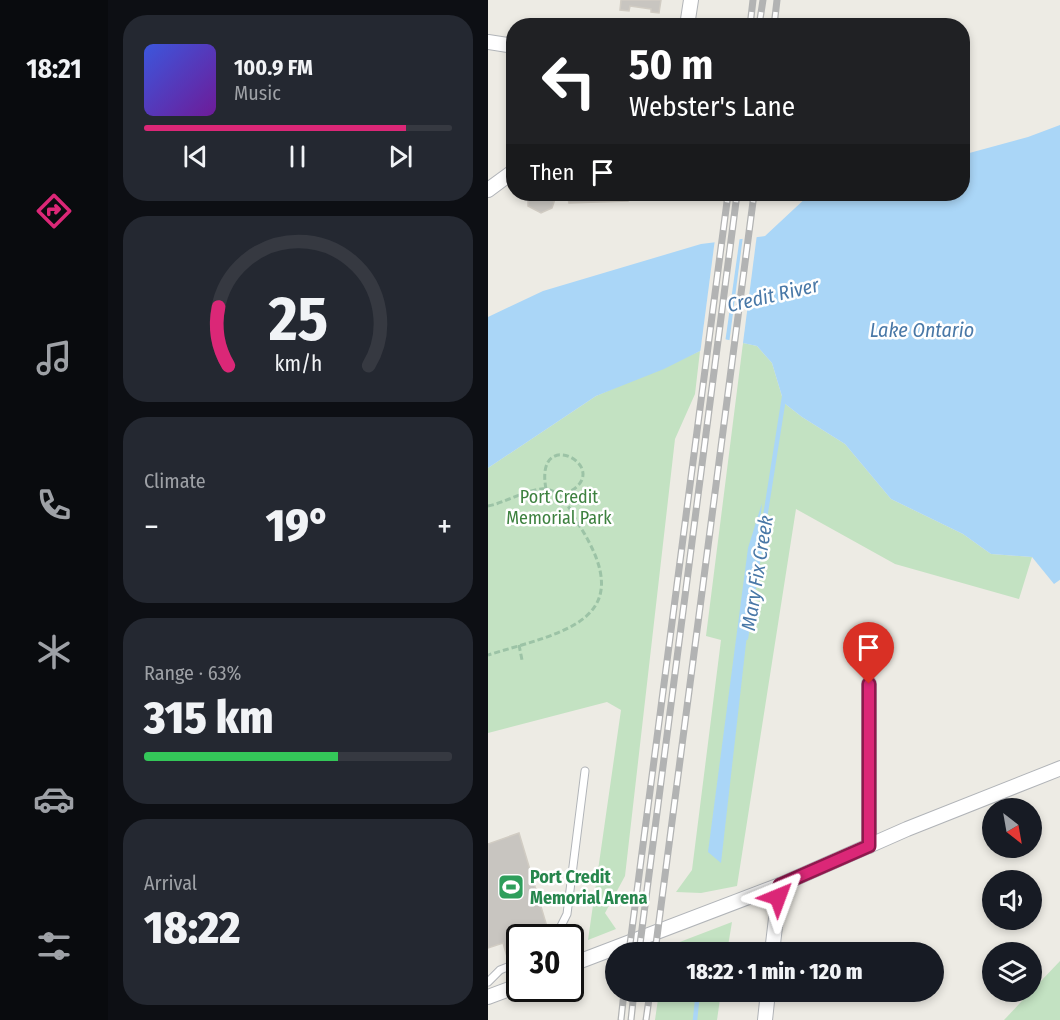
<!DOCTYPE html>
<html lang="en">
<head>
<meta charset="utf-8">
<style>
  body { margin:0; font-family:"Fira Sans Condensed",sans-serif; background:#242831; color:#f1f3f6; height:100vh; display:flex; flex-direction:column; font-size:22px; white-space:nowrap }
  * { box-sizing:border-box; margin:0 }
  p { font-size:20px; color:#9ea1a6 }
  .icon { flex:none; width:33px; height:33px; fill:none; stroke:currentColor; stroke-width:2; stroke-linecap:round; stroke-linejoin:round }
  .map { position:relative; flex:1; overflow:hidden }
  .panel { display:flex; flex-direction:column; gap:15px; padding:15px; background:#0d0f14; width:380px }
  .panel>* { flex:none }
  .top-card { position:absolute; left:18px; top:18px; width:464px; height:183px; border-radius:24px; box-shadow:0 3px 9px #0003; background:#202124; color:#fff; overflow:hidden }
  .needle { width:39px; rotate:149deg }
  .controls { position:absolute; left:494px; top:798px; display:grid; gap:12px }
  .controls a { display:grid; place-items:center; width:60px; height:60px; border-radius:50%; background:#171b24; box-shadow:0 3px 9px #0003; font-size:30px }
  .speed { position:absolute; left:18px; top:924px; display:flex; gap:12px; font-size:30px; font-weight:700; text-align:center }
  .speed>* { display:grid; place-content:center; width:78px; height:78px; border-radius:50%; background:#171b24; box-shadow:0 3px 9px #0003; line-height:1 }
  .speed .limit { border:3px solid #111; border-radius:9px; background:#fff; color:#111 }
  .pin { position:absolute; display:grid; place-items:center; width:51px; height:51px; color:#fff; margin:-62px -26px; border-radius:50% 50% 50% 0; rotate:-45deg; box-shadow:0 0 6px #0007 }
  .pin .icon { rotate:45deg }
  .me { position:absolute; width:66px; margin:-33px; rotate:44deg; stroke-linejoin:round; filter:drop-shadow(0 0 4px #0008) }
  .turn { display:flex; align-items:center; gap:21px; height:126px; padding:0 24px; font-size:27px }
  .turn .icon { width:78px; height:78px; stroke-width:2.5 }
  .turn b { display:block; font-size:42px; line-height:51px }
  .then { display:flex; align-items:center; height:57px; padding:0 24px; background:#0003; gap:12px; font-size:22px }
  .big { font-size:45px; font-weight:800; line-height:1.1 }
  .panel .tile { flex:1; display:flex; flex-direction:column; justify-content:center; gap:9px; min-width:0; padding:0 21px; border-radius:24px; background:#242831 }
  .panel .dial { align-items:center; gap:0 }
  .dial svg { height:156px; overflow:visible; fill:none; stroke:#363941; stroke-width:7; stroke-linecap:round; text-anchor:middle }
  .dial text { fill:#f1f3f6; stroke:none }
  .song { display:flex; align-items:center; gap:18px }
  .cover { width:72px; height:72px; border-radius:9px; background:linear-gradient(135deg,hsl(230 70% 55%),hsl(280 70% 35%)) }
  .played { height:6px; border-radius:3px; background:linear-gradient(90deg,#db2777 85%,#363941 85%) }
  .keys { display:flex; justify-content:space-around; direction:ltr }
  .heat { display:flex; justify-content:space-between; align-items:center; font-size:33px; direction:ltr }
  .charge { height:9px; border-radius:4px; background:linear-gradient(90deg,#34c759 63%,#363941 0) }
  .trip { position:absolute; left:117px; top:942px; width:339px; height:60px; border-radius:30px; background:#171b24; box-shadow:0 3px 9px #0003; font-weight:800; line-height:60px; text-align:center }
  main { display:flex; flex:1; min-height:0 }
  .menu { display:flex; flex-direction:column; width:108px; justify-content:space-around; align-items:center; background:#090b0e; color:#9ea1a6 }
  .menu .icon { width:42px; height:42px }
  .menu .active { color:#db2777 }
  .menu b { font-size:27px; color:#f1f3f6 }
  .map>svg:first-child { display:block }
  .green { fill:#c3e2c2 }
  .water { fill:#aad6f7 }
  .pier { fill:#edebe4 }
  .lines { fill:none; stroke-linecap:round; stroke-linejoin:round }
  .stream { stroke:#aad6f7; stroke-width:4.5 }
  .building { fill:#c8c5c0; stroke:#d1ccc3; stroke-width:1.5 }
  .lane-casing { stroke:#b1b4b8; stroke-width:9 }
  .street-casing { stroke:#b1b4b8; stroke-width:16 }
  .path { stroke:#9cc3a6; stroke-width:3; stroke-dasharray:6 3; stroke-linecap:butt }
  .lane { stroke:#fff; stroke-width:7 }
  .street { stroke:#fff; stroke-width:14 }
  .rail-casing { stroke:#b2b3b3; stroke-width:7 }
  .rail { stroke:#fff; stroke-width:4.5; stroke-dasharray:14; stroke-linecap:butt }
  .route-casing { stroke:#8e194d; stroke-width:15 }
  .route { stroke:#db2777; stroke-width:10 }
  .labels { text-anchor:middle; stroke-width:5; stroke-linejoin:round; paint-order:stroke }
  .park-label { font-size:18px; fill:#3d813f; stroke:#fff }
  .leisure-label { font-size:18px; font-weight:bold; fill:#27864d; stroke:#fff; text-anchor:start }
  .water-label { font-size:20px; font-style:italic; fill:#4978a7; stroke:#fff }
</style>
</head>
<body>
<main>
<nav class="menu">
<b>18:21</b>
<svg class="icon active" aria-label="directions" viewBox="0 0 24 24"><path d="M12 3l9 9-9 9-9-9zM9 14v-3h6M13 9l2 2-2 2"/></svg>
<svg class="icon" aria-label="music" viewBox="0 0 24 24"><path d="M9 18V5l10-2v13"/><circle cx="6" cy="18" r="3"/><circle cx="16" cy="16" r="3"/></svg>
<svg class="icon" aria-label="phone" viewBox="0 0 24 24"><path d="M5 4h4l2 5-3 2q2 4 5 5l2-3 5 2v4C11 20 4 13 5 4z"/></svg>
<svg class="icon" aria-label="climate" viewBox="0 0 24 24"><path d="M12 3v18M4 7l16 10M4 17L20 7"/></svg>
<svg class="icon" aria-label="car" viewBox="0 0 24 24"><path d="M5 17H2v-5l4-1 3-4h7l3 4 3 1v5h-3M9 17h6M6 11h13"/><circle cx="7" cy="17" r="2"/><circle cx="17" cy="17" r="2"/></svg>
<svg class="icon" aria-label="filters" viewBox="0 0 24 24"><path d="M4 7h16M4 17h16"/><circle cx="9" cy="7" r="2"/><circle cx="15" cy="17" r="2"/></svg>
</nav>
<section class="panel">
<div class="tile">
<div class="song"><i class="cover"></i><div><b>100.9 FM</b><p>Music</p></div></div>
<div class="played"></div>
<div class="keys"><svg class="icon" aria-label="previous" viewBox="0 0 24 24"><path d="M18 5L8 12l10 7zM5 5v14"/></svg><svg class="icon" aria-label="pause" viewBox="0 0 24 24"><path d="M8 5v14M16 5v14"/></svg><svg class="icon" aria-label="next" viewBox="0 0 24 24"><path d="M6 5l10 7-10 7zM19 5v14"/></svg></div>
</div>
<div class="tile dial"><svg viewBox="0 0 100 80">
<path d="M14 69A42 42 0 1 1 86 69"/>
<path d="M14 69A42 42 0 0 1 9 39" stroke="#db2777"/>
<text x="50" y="56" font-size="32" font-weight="700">25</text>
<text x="50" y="72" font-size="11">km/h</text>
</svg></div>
<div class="tile"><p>Climate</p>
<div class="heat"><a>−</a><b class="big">19°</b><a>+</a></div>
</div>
<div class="tile"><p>Range · 63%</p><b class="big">315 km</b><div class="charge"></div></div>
<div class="tile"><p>Arrival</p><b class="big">18:22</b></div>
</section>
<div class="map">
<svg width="573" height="1020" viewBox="0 0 573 1020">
  <rect width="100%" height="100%" fill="#edebe4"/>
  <g class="green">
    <polygon points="255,343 269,346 284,363 296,403 314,417 357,444 403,499 475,534 503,554 544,557 531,599 407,564 308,509 249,886 213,893 188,892 204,870 233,640 218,636"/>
    <polygon points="212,351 207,394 187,439 137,876 117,913 128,929 100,940 133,710 119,702 0,733 0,468 108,396"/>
    <polygon points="244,922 239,952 175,952 176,948"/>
    <polygon points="572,961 572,1020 516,1020"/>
    <polygon points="171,992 233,992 229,1020 167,1020"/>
  </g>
  <g class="water">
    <polygon points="572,125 573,579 566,584 544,557 503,554 475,534 403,499 357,444 314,417 296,403 284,363 269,346 236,339 176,369 108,396 0,468 0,317 55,291 213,244 277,236 321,195 328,194 474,194 474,155 540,137"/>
    <polygon points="274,503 233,863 220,852 260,548"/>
  </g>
  <g class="pier">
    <polygon points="269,234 255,343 254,346 241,344 255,236"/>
    <polygon points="252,236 237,343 212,354 227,239"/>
  </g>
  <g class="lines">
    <g class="stream">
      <polyline points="258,638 296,397"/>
      <polyline points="207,1020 210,992"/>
    </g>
  </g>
  <g class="building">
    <polygon points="133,0 173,0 171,13 163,12 163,9 142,6 141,11 132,10"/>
    <polygon points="40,194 155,194 155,195 140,195 140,201 81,203 80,199 67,199 64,208 53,213 40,206"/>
    <polygon points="31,833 60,930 42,938 32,938 32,956 20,960 15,943 0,948 0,844"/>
  </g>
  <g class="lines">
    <defs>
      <g id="lane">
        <polyline points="67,938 79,914 97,771"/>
        <polyline points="0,982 12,970 32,962"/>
      </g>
      <g id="street">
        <polyline points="199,26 203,0"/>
        <polyline points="0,42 26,46"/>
        <polyline points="0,190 26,171"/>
        <polyline points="381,846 381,684"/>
        <polyline points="284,952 292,885"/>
        <polyline points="82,965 292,885 419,829 573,768"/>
        <polyline points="0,997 32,985"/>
        <polyline points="277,1020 280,992"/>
      </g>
    </defs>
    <use href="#lane" class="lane-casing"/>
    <use href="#street" class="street-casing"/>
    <g class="path">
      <path d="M 58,489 C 45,420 136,473 72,496"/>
      <path d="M 0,506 C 17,503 43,487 58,489 C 75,491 83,512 91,525 C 153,621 75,632 0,655"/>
      <polyline points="31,645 34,660"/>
    </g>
    <use href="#lane" class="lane"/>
    <use href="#street" class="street"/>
    <defs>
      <g id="rail">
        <polyline points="262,26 265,0"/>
        <polyline points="271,26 275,0"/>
        <polyline points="286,26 289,0"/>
        <polyline points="141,952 240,194"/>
        <polyline points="151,952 249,194"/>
        <polyline points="167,952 266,194"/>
        <polyline points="133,1020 136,992"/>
        <polyline points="143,1020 146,992"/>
        <polyline points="158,1020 162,992"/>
      </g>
    </defs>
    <use href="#rail" class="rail-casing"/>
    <use href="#rail" class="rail"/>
  </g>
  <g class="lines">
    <defs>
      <polyline id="route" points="290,897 292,885 381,846 381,684"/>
    </defs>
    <use href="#route" class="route-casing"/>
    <use href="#route" class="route"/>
  </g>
  <defs>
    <symbol id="stadium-square" viewBox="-11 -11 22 22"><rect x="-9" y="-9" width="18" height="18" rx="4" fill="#2e9e5b" stroke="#fff"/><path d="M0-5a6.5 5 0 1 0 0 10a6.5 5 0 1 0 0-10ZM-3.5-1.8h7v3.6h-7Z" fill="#fff"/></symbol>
  </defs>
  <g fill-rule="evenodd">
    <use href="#stadium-square" x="8" y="872" width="30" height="30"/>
  </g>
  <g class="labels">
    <g class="park-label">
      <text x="71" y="503">Port Credit<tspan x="71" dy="21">Memorial Park</tspan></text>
    </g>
    <g class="leisure-label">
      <text x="42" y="883">Port Credit<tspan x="42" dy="21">Memorial Arena</tspan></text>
    </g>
    <g class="water-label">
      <text transform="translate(285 295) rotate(-13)" y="7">Credit River</text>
      <text x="434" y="337">Lake Ontario</text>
      <text transform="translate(269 573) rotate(-81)" y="7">Mary Fix Creek</text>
    </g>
  </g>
</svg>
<div class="controls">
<a><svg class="needle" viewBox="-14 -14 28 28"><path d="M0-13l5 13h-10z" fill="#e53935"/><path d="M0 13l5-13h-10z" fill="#9ea1a6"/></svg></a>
<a><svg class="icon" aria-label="sound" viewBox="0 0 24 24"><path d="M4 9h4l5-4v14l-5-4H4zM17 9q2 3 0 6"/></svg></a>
<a><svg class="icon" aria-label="layers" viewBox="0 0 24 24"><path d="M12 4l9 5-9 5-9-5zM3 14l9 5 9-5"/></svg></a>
</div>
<div class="speed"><div class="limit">30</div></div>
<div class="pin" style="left:381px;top:684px;background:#d93025"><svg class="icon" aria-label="arrive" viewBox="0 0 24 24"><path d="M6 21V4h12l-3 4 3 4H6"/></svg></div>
<svg class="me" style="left:290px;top:897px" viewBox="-20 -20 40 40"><path d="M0-17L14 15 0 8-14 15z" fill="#db2777" stroke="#fff" stroke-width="4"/></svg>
<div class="trip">18:22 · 1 min · 120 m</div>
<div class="top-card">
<div class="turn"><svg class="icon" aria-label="left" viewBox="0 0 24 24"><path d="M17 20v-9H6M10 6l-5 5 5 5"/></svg><div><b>50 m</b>Webster's Lane</div></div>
<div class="then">Then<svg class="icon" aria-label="arrive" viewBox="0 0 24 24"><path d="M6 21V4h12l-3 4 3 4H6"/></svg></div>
</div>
</div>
</main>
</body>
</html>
